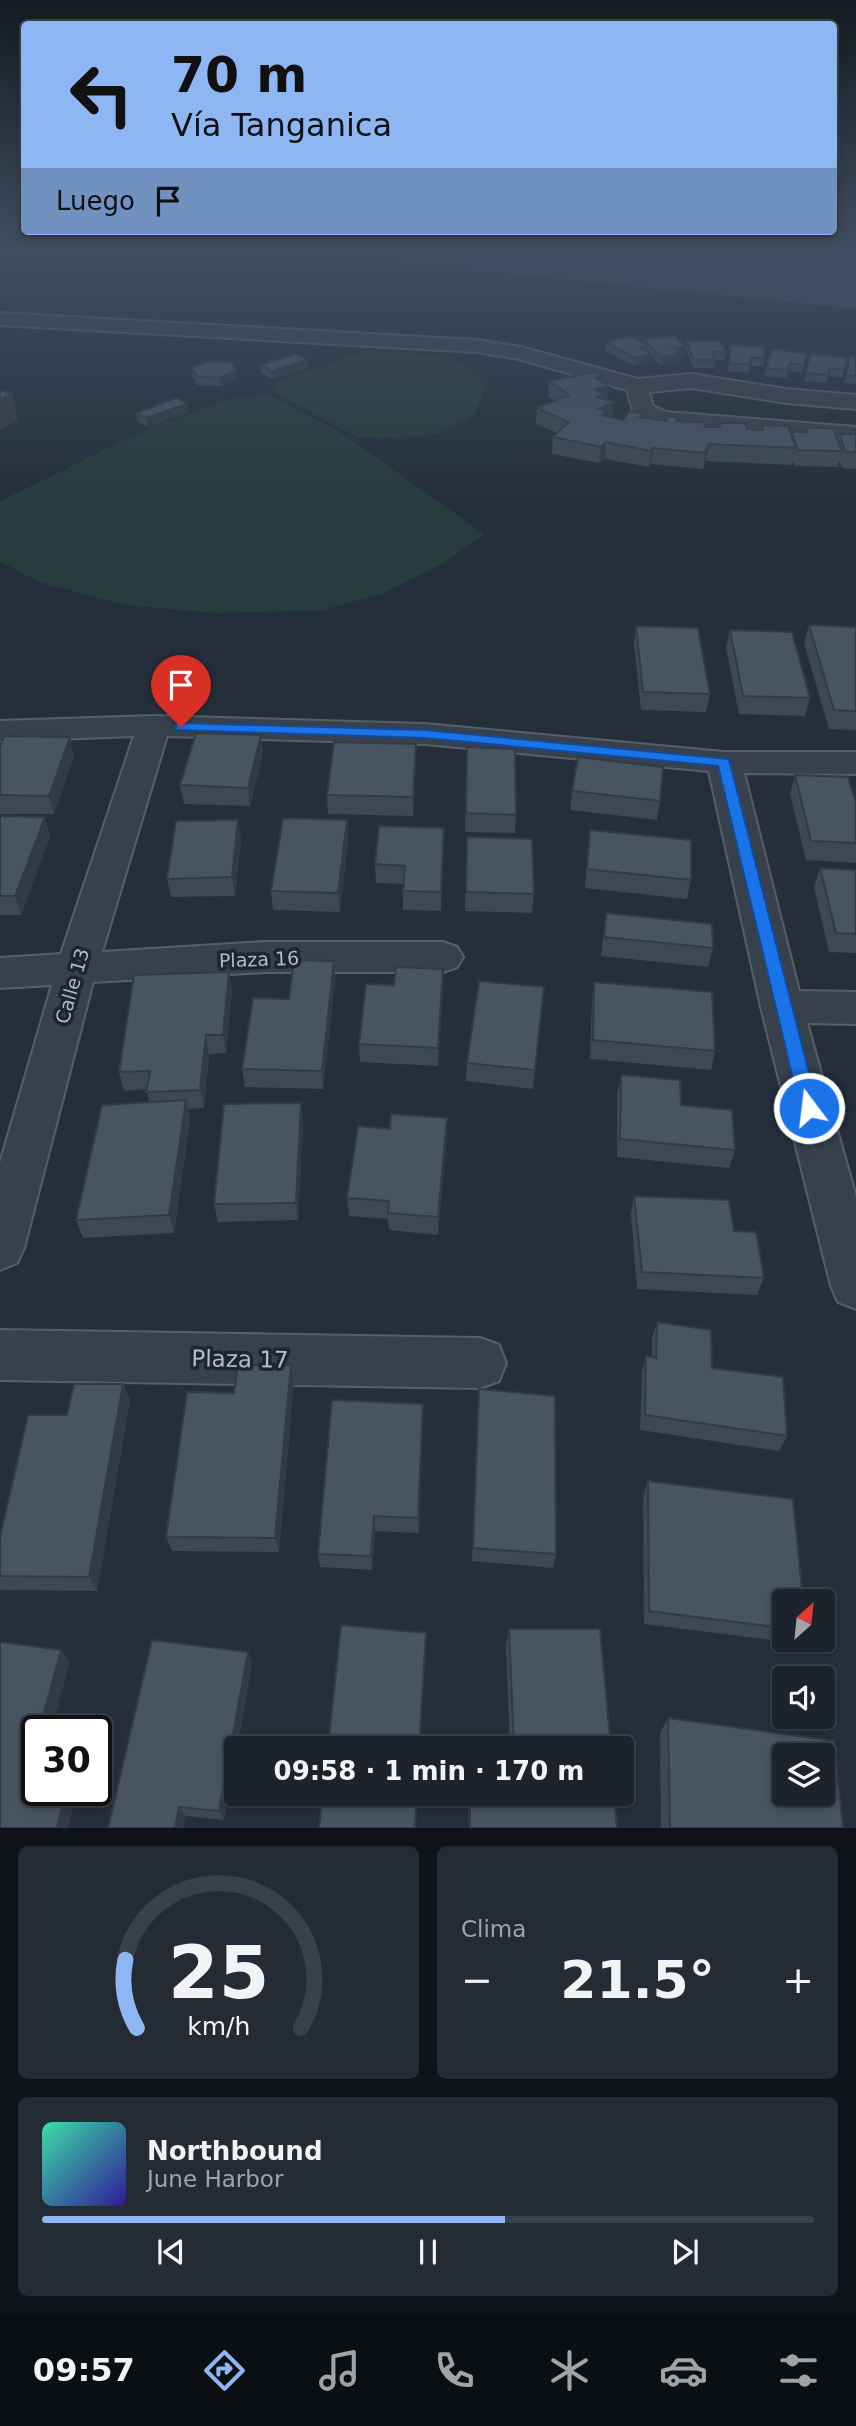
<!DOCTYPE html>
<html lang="es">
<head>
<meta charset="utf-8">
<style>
  body { margin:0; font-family:"DejaVu Sans",sans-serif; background:#252b34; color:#f1f3f6; height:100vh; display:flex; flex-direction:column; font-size:26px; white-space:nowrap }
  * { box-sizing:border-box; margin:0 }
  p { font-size:23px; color:#a0a4a9 }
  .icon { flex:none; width:38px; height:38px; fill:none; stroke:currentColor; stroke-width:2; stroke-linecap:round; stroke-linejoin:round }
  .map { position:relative; height:1828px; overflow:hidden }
  .panel { display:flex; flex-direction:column; gap:18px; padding:18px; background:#0f1318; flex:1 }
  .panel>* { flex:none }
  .top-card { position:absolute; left:21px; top:21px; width:816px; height:214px; border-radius:7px; box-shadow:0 4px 10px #0003,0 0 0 2px #3a4048; background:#8eb6f2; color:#111; overflow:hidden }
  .needle { width:46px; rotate:27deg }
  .controls { position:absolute; left:772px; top:1589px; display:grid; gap:14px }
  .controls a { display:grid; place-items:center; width:63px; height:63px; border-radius:7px; background:#1c232c; box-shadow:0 4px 10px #0003,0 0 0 2px #3a4048; font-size:35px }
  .speed { position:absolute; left:21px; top:1715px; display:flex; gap:14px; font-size:35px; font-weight:700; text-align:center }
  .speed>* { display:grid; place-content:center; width:91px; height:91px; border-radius:50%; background:#1c232c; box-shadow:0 4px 10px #0003,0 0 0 2px #3a4048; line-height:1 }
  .speed .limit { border:4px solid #111; border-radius:10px; background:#fff; color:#111 }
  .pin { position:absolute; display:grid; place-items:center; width:60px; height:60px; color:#fff; margin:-72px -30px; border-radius:50% 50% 50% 0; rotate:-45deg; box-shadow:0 0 7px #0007 }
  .pin .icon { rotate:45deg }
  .me { position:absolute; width:77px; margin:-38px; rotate:345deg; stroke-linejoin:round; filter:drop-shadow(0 0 5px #0008) }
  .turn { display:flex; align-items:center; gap:24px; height:147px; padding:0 35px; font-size:32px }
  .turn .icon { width:91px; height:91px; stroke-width:2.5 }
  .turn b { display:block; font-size:49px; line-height:60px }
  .then { display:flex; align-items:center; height:66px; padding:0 35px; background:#0003; gap:14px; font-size:26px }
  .big { font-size:52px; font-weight:700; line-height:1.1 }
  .panel .tile { flex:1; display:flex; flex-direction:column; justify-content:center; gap:10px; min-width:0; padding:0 24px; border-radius:10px; background:#252b34 }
  .panel .dial { align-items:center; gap:0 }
  .dial svg { height:182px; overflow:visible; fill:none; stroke:#3a4048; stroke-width:7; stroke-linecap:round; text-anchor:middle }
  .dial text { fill:#f1f3f6; stroke:none }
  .song { display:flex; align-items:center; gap:21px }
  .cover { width:84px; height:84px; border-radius:10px; background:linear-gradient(135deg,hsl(160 70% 55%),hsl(250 70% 35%)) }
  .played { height:7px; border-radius:4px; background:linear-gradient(90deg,#8eb6f2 60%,#3a4048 60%) }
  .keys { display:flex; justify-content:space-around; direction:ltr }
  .heat { display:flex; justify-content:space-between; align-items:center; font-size:38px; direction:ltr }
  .panel .tiles { flex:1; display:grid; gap:18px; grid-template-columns:1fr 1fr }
  .tile:last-child { grid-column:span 2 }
  .trip { position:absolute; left:224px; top:1736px; width:410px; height:70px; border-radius:7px; background:#1c232c; box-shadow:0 4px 10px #0003,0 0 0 2px #3a4048; font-weight:700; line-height:70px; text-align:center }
  .dock { display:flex; height:112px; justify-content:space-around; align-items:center; background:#0b0e12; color:#a0a4a9 }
  .dock .icon { width:49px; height:49px }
  .dock .selected { color:#8eb6f2 }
  .dock b { font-size:32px; color:#f1f3f6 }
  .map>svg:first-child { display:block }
  .green { fill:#273c3d }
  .water { fill:#394a62 }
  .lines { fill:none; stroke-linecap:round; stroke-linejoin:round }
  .minor-casing { stroke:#565e6a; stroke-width:4 }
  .minor { fill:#38404c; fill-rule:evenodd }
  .wall { fill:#3e4854 }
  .shaded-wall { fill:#323b45 }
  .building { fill:#485462; stroke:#323b45; stroke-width:2; fill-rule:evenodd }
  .route { fill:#1a73e8; stroke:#114b97; stroke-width:2 }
  .labels { text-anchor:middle; stroke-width:7; stroke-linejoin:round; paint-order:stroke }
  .street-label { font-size:19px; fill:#b4bbc7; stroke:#1d2530 }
  .near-street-label { font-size:23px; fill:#b4bbc7; stroke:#1d2530 }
</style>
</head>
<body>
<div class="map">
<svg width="856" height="1828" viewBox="0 0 856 1828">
  <rect width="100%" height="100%" fill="#252f3b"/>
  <g class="green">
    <path d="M 366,351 C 404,353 464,350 486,386 L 474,415 L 458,425 L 437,434 L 382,439 L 360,438 L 273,392 L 277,383 Z"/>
    <polygon points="271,396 344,435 484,534 444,563 381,594 322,610 218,613 124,605 37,581 0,561 0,501 150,428 237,397"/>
  </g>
  <polygon class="water" points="274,250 788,250 856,256 856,309"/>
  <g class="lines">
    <defs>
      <g id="minor">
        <polygon points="0,313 477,340 521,347 638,379 692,374 786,389 856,395 856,409 786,403 692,388 649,392 653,406 666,412 856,427 856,441 661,426 634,415 627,390 519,359 477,352 0,325"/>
        <polygon points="154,716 425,724 724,752 856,752 856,774 744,773 799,991 856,992 856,1024 807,1023 856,1197 856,1309 838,1302 831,1286 761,1007 709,771 425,744 167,736 102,952 265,942 443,942 457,947 463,957 457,967 443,972 265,972 93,982 24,1248 17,1263 0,1270 0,1163 52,985 0,988 0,958 61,954 134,736 0,741 0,721"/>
        <polygon points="0,1330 480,1338 499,1345 506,1363 499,1381 480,1388 0,1380"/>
      </g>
    </defs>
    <use href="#minor" class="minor-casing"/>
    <use href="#minor" class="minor"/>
  </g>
  <g class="wall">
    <polygon points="643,339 686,346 687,341 726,352 724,360 715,360 714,368 693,368 686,349 685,354 681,355 679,363 660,365 651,356 650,362 634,366 605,350 605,342 643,342"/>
    <polygon points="730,345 764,358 763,366 750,366 749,373 728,371"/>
    <polygon points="807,354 802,373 788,371 786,378 764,376 766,368"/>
    <polygon points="811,354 847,358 842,378 828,376 826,383 804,381"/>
    <polygon points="850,356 856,357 856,384 844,383"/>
    <polygon points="261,365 308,368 273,379 261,373"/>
    <polygon points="191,368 237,379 220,386 197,385 192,376"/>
    <polygon points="549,381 602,382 609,387 607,400 612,417 623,420 642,417 666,421 676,421 705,427 718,427 719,423 747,429 761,430 762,425 791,435 792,432 805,432 806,428 837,439 839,434 852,434 853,430 856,430 856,469 842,468 839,461 838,467 795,466 793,461 792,465 706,461 703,469 651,464 649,467 605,459 599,463 552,454 553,437 557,433 536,424 537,408 554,401 548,396"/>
    <polygon points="189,412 148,427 137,421 136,413"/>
    <polygon points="809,625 856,627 856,730 829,729 804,643"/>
    <polygon points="636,626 710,694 706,712 641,710 634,644"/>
    <polygon points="730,630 810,698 805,716 739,714 726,648"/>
    <polygon points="261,735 263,754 250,806 184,804 180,785"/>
    <polygon points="0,747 74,756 54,814 0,814"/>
    <polygon points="467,747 516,815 515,833 465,832"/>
    <polygon points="416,762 413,816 328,814 327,795"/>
    <polygon points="795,775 856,803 856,863 806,860 790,794"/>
    <polygon points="572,791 660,801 657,820 570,810"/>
    <polygon points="0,816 45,817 50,836 21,915 0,915"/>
    <polygon points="347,820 348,839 340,912 273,910 271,891"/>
    <polygon points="444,828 441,911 403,910 403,884 376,883 375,864"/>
    <polygon points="590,830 691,880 687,899 585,888"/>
    <polygon points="467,837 534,894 532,913 465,911"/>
    <polygon points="241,839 235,896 171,897 167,879"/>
    <polygon points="820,868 856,870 856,953 829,952 814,887"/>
    <polygon points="606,913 713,948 708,967 601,956"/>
    <polygon points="334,961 335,980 323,1089 245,1087 242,1069 289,999"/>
    <polygon points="229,972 232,991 226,1053 209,1054 204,1108 188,1109 190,1119 174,1233 83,1238 76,1220 149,1102 147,1089 124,1091 119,1072"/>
    <polygon points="594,982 715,1051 711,1070 590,1059 592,1000"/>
    <polygon points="544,987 533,1089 466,1081 467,1063"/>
    <polygon points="443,988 438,1066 360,1062 359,1044"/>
    <polygon points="621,1075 681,1105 735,1150 729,1168 617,1157 617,1094"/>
    <polygon points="303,1121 298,1220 218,1222 214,1204"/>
    <polygon points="447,1136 438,1235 389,1230 388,1219 349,1216 347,1198"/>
    <polygon points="634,1196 734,1231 764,1278 757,1295 637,1289 631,1214"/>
    <polygon points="657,1322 712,1368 787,1436 779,1451 640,1430 642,1372 646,1356 652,1357 652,1338"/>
    <polygon points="294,1381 279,1552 172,1551 166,1537 234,1393"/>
    <polygon points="123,1384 130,1400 97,1591 1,1590 0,1588 0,1537 67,1415"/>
    <polygon points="478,1405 556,1554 553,1568 472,1561"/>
    <polygon points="423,1419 419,1533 375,1531 372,1570 320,1567 318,1554"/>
    <polygon points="648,1481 784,1601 784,1640 799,1640 797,1643 644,1624 643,1496"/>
    <polygon points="509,1629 611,1748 510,1748 506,1646"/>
    <polygon points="252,1664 224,1820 186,1816 108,1828"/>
    <polygon points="668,1718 843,1828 661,1828 660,1733"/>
    <polygon points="468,1794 614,1794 617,1828 469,1828"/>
  </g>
  <g class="shaded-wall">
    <polygon points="648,345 647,353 639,347"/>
    <polygon points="686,347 685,354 672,356 673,348"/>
    <polygon points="651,354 650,362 634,366 635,358"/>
    <polygon points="681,355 679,363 660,365 661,357"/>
    <polygon points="308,360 308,368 273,379 272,371"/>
    <polygon points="236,371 237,379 220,386 219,378"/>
    <polygon points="602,376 601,388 609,387 607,402 614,402 612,418 596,412 596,378"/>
    <polygon points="12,393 18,420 0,431 0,400"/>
    <polygon points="187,404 189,412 148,427 146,418"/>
    <polygon points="606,442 605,459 599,463 601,447"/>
    <polygon points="709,444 706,461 703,469 705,453"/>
    <polygon points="653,448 651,464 649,467 651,451"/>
    <polygon points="261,735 263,754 250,806 248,788"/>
    <polygon points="70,737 74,756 54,814 49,796"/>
    <polygon points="416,744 416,762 413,816 413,797"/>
    <polygon points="45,817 50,836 21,915 15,896"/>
    <polygon points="238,820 241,839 235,896 232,877"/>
    <polygon points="347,820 348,839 340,912 338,893"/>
    <polygon points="334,961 335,980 323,1089 322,1071"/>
    <polygon points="443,969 443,988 438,1066 438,1048"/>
    <polygon points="229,972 232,991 226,1053 223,1035"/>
    <polygon points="206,1035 209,1054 204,1108 200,1090"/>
    <polygon points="186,1100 190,1119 174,1233 169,1215"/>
    <polygon points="301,1103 303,1121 298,1220 296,1203"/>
    <polygon points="447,1118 447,1136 438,1235 438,1217"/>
    <polygon points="291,1365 294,1381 279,1552 275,1538"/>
    <polygon points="123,1384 130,1400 97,1591 89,1577"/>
    <polygon points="423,1404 423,1419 419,1533 418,1518"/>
    <polygon points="374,1516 375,1531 372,1570 371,1556"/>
    <polygon points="426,1633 420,1748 419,1748"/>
    <polygon points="61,1650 70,1662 51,1731 39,1731"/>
    <polygon points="248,1652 252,1664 224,1820 219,1811"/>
    <polygon points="37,1738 37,1765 31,1759"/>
    <polygon points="66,1790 78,1790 68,1828 57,1828"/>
    <polygon points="179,1807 186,1816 183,1828 175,1828"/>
  </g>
  <g class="building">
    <polygon points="631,336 648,345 639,347 651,354 635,358 605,342"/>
    <polygon points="675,336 686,347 673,348 681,355 661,357 643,339"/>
    <polygon points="687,341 720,341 726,352 712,352 715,360 694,360"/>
    <polygon points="730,345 764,347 764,358 751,358 751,365 729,363"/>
    <polygon points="772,349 807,354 804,365 790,363 787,370 766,368"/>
    <polygon points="295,354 308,360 272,371 261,365"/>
    <polygon points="811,354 847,358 844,370 830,368 828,375 806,373"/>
    <polygon points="850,356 856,357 856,376 846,375"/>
    <polygon points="209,361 231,362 236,371 219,378 196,376 191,368"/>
    <polygon points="595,372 602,376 596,378 609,387 595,389 604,394 597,397 614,402 598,409 608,411 602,415 623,420 630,411 643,414 640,417 666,421 668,416 676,417 676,421 703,422 705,427 720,427 719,423 745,423 747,429 763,430 762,425 788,426 796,448 709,444 705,453 653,448 651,451 606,442 601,447 553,437 569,422 537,408 569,395 549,381"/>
    <polygon points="0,391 12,393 0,400"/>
    <polygon points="177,398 187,404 146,418 136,413"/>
    <polygon points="806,428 833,428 842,451 798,450 792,432 808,432"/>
    <polygon points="853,430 856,430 856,452 846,452 839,434 855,434"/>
    <polygon points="809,625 856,627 856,711 834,710"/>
    <polygon points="636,626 698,628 710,694 643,692"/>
    <polygon points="730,630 792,632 810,698 743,696"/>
    <polygon points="196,733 261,735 248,788 180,785"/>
    <polygon points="4,736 70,737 49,796 0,795 0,747"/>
    <polygon points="334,742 416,744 413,797 327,795"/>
    <polygon points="467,747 515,749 516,815 466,813"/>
    <polygon points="578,757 663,767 660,801 572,791"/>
    <polygon points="795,775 848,777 856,803 856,843 811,841"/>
    <polygon points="0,816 45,817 15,896 0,896"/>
    <polygon points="283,818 347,820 338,893 271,891"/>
    <polygon points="238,820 232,877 167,879 176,821"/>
    <polygon points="379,826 444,828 441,892 403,891 405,866 375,864"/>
    <polygon points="590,830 691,840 691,880 587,869"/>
    <polygon points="467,837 532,839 534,894 466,892"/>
    <polygon points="820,868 856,870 856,934 836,933"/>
    <polygon points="606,913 712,924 713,948 604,937"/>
    <polygon points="294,960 334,961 322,1071 242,1069 253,998 289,999"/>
    <polygon points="396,967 443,969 438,1048 359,1044 366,984 394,985"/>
    <polygon points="229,972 223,1035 206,1035 200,1090 146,1092 150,1071 119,1072 134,975"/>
    <polygon points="479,981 544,987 535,1070 467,1063"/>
    <polygon points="594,982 712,992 715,1051 593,1040"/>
    <polygon points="621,1075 680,1080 681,1105 732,1110 735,1150 620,1139"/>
    <polygon points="186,1100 169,1215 76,1220 102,1105"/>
    <polygon points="301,1103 296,1203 214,1204 224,1104"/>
    <polygon points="391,1114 447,1118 438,1217 388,1213 389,1201 347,1198 358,1126 390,1129"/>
    <polygon points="634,1196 729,1200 734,1231 756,1232 764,1278 642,1272"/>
    <polygon points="657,1322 711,1330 712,1368 783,1377 787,1436 645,1415 646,1356 656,1358"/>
    <polygon points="238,1365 291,1365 275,1538 166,1537 187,1392 234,1393"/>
    <polygon points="74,1384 123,1384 89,1577 0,1576 0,1537 28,1415 67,1415"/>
    <polygon points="479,1389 555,1396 556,1554 473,1548"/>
    <polygon points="332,1400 423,1404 418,1518 374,1516 371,1556 318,1554"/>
    <polygon points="648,1481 793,1499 803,1601 784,1601 784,1628 649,1611"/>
    <polygon points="341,1625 426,1633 419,1748 328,1748"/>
    <polygon points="509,1629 600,1629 611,1748 514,1748"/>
    <polygon points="152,1640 248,1652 219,1811 179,1807 175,1828 108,1828"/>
    <polygon points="0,1642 61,1650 39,1731 37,1731 37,1738 31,1759 37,1760 37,1790 66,1790 57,1828 0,1828"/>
    <path d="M 668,1718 L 834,1741 L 843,1828 L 670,1828 ZM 784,1755 L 822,1755 L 822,1794 L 784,1794 Z"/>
    <polygon points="323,1794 417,1794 415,1828 319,1828"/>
    <polygon points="470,1794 614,1794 617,1828 470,1828"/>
  </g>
  <linearGradient id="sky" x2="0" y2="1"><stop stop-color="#141a20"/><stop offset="0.49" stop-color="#404d60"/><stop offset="1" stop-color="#404d60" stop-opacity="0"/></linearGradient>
  <rect width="856" height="506" fill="url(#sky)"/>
  <polygon class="route" points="181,723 425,730 729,759 818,1108 816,1114 809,1116 803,1114 800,1108 718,766 425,738 176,730 176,724"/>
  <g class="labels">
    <g class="street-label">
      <text transform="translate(259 959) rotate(-2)" y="7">Plaza 16</text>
      <text transform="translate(72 986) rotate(-74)" y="7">Calle 13</text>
    </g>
    <g class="near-street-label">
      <text transform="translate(240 1359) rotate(1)" y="8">Plaza 17</text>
    </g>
  </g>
</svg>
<div class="controls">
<a><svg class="needle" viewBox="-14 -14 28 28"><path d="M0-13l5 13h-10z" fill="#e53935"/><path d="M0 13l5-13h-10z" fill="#a0a4a9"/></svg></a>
<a><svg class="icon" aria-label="sound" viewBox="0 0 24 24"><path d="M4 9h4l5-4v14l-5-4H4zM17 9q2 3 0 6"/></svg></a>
<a><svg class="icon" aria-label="layers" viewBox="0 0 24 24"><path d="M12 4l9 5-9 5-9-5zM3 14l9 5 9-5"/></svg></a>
</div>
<div class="speed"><div class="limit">30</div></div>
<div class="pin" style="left:181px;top:727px;background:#d93025"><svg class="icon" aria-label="arrive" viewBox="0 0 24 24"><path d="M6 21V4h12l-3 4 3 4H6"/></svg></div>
<svg class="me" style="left:809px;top:1108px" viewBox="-20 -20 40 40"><circle r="17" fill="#1a73e8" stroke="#fff" stroke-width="3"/><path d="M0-11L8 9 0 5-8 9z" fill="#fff"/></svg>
<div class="trip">09:58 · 1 min · 170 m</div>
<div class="top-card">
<div class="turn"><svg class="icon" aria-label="left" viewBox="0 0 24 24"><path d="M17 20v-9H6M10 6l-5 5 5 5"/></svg><div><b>70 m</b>Vía Tanganica</div></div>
<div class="then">Luego<svg class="icon" aria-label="arrive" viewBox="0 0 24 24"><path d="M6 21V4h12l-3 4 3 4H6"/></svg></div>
</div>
</div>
<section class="panel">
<div class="tiles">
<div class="tile dial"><svg viewBox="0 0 100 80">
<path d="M14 69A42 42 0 1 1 86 69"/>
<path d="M14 69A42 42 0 0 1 9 39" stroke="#8eb6f2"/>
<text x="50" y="56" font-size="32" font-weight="700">25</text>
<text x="50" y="72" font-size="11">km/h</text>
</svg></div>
<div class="tile"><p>Clima</p>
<div class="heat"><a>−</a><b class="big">21.5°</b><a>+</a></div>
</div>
<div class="tile">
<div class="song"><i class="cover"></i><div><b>Northbound</b><p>June Harbor</p></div></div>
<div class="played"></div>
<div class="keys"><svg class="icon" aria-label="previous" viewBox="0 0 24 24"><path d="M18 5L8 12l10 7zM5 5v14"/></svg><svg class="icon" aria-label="pause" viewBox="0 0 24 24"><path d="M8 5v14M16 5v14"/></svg><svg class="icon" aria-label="next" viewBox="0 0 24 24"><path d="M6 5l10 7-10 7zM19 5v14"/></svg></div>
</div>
</div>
</section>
<nav class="dock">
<b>09:57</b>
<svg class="icon selected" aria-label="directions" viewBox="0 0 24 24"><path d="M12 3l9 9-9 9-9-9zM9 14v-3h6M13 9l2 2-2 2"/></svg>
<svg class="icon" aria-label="music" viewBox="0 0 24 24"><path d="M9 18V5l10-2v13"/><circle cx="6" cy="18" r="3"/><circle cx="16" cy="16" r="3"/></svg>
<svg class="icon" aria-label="phone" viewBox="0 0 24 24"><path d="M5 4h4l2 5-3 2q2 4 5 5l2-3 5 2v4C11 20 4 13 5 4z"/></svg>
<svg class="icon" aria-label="climate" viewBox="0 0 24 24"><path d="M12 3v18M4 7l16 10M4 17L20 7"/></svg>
<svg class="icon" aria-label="car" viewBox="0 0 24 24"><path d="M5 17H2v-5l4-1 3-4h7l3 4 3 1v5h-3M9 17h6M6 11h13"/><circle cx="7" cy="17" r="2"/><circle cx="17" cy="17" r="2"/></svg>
<svg class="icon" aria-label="filters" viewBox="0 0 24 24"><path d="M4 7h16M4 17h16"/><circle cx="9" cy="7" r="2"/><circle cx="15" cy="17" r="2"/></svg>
</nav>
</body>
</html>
